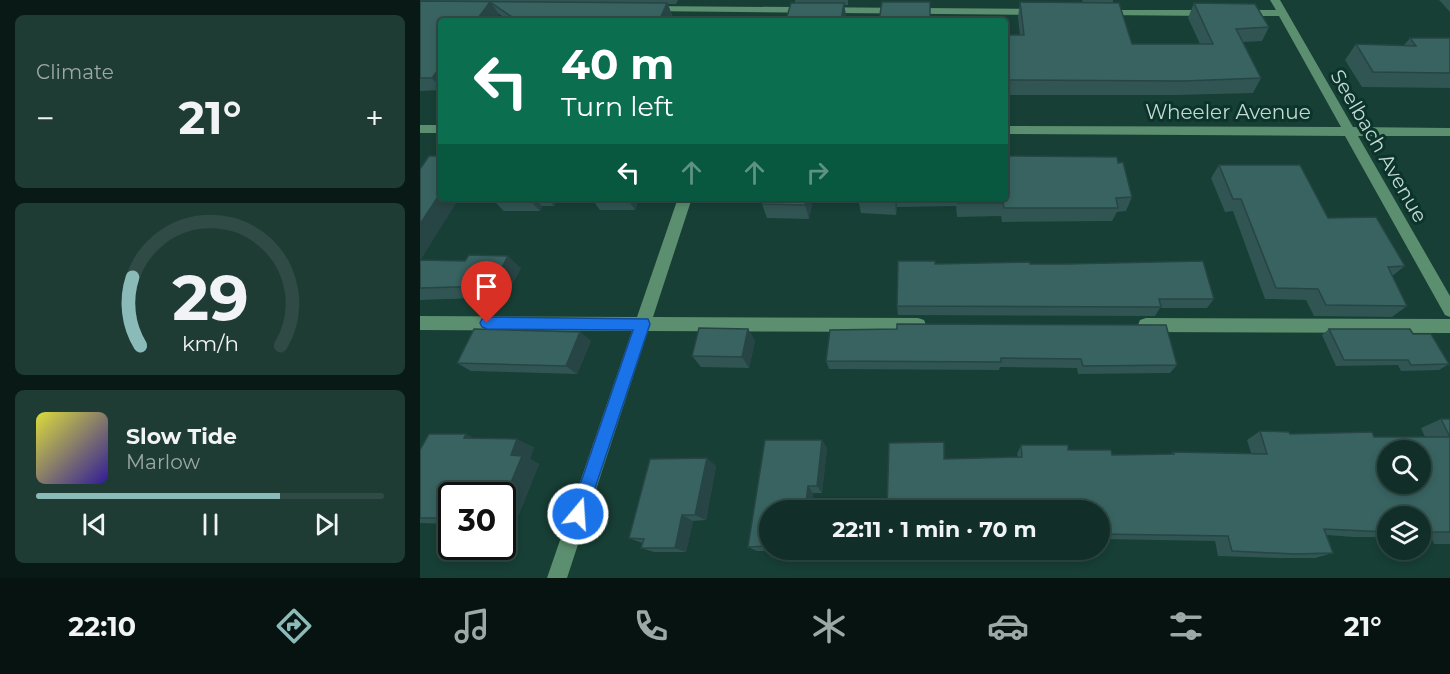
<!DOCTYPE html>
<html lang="en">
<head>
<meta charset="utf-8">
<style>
  body { margin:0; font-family:Montserrat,sans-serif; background:#1e3b34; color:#f1f3f6; height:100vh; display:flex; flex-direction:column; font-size:22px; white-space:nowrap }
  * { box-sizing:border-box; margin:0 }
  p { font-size:20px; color:#9ca9a8 }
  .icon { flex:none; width:33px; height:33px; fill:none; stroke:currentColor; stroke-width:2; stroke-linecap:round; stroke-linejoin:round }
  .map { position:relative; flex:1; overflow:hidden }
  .details { display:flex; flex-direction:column; gap:15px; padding:15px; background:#091a16; width:420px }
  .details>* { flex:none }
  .banner { position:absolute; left:18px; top:18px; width:570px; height:183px; border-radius:6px; box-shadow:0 3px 9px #0003,0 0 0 2px #304a45; background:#0b6e4f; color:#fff; overflow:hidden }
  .fabs { position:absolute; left:957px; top:440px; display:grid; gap:12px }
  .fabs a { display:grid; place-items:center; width:54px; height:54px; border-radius:50%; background:#112f28; box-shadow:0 3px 9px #0003,0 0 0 2px #304a45; font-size:30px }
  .speed { position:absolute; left:18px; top:482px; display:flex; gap:12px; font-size:30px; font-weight:700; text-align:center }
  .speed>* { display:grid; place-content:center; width:78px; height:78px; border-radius:50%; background:#112f28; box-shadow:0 3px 9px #0003,0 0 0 2px #304a45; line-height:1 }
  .speed .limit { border:3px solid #111; border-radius:9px; background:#fff; color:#111 }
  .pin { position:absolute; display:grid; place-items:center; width:51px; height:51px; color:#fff; margin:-62px -26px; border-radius:50% 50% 50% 0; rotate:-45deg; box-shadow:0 0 6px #0007 }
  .pin .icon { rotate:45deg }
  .me { position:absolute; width:66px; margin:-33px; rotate:18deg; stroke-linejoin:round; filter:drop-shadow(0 0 4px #0008) }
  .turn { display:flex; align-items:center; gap:21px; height:126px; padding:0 24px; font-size:27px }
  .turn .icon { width:78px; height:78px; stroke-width:2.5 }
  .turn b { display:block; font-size:42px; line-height:51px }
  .lanes { display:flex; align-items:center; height:57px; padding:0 24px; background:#0003; justify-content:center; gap:30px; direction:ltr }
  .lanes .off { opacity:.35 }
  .big { font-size:45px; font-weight:700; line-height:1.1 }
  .details .widget { flex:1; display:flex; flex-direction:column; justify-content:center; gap:9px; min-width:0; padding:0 21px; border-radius:9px; background:#1e3b34 }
  .details .dial { align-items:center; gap:0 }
  .dial svg { height:156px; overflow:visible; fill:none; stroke:#304a45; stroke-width:7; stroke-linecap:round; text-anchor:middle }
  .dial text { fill:#f1f3f6; stroke:none }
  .song { display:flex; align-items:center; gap:18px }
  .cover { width:72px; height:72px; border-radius:9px; background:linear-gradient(135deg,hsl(60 70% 55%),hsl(250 70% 35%)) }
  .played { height:6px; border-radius:3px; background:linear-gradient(90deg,#8bbbb9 70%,#304a45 70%) }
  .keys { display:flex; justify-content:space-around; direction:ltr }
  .heat { display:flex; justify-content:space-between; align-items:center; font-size:33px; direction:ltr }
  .trip { position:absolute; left:339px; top:500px; width:351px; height:60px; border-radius:30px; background:#112f28; box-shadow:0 3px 9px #0003,0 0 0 2px #304a45; font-weight:700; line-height:60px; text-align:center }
  .tabs { display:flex; height:96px; justify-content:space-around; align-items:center; background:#071310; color:#9ca9a8 }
  .tabs .icon { width:42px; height:42px }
  .tabs .current { color:#8bbbb9 }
  .tabs b { font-size:27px; color:#f1f3f6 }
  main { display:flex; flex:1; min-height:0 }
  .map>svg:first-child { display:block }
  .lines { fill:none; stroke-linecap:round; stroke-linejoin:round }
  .minor { fill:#5b8f6f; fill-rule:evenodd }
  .wall { fill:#305553 }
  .shaded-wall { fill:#274544 }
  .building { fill:#386361; stroke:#274544; stroke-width:1.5; fill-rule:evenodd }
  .route { fill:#1a73e8; stroke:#114b97; stroke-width:1.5 }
  .labels { text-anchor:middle; stroke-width:6; stroke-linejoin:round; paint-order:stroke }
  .street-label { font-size:20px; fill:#c4d9d2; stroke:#0b342b }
</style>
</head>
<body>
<main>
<section class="details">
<div class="widget"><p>Climate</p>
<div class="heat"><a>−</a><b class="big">21°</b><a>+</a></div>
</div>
<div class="widget dial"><svg viewBox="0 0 100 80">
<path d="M14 69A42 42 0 1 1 86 69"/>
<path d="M14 69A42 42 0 0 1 10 34" stroke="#8bbbb9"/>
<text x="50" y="56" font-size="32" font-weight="700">29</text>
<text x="50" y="72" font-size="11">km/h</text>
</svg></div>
<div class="widget">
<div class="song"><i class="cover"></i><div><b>Slow Tide</b><p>Marlow</p></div></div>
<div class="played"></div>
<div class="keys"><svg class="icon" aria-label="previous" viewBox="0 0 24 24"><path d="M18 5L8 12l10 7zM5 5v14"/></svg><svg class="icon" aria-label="pause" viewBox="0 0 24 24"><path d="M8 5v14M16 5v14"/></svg><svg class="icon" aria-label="next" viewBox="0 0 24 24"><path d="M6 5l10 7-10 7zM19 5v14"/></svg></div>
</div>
</section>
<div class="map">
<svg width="1030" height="578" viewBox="0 0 1030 578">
  <rect width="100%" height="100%" fill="#173f35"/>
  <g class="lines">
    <g class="minor">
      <polygon points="850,0 860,0 933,127 1030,128 1030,136 938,136 1030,296 1030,317 1025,315 925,136 585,134 585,126 921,127 859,16 820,16 815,13 820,10 856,10"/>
      <polygon points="229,6 619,9 624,12 619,15 225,11 225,7"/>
      <polygon points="678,10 790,10 795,13 790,16 682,15 678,14"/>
      <rect x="0" y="125" width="21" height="8"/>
      <polygon points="258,198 272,198 233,317 498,318 504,320 506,325 504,330 498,332 228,331 147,578 127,578 212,331 0,330 0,316 217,317"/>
      <polygon points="726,318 1030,319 1030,333 726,332 720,330 718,325 720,320"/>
    </g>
  </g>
  <g class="wall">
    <polygon points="0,0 258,0 256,4 248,4 252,15 249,21 89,21 79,14 74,21 21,21 21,90 0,91"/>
    <polygon points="375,0 428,0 428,5 424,5 426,16 425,21 367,21 375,3"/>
    <polygon points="662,0 693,0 693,3 712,44 780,44 768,18 774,3 849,27 842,41 823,42 841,78 833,93 758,95 585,95 585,35 600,35 598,17 600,2 663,3"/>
    <polygon points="1019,0 1030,0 1030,12"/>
    <polygon points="990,38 1030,38 1030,88 942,87 925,60 936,44 984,45"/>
    <polygon points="698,163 712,197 706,211 697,212 692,221 582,222 581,216 537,217 536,206 477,207 476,215 441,213 438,199 438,198 585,198"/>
    <polygon points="799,165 908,218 985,266 972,276 987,306 972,317 894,316 886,300 845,299 813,211 805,212 791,178"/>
    <polygon points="0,169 21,198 39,198 0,260 101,268 85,297 0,300"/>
    <polygon points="71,198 138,198 134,206 122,206 120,211 84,211"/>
    <polygon points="171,198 219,198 215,210 180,210"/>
    <polygon points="393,198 389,219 347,218 342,204"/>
    <polygon points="515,264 610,264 794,299 787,308 740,308 735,316 478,315 477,306"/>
    <polygon points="328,329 335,341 329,368 281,367 272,356"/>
    <polygon points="909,329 993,334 1029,364 1019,370 981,371 978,365 916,366 902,335"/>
    <polygon points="410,330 757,365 750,373 658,374 657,368 580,367 579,370 409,369 406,361"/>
    <polygon points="160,332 171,341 157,374 51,371 37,363"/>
    <polygon points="1021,419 1030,419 1030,544 1014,544 1011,537 1000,537 1000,516 968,516 968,537 933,537 907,535 913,553 895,558 858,558 798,556 795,541 680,539 680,510 524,459 598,457 597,454 601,445 692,455 751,454 753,452 831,453 827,440 840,431 870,434 954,437 1005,437 1001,428"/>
    <polygon points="55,439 114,447 110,459 119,464 95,524 82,524 82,495 32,495 32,524 0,523 0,450"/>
    <polygon points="345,440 402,440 407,448 402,493 393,493 391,510 350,510 350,549 367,549 367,551 337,551 328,547"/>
    <polygon points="296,466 286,520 273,521 266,552 234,552 221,548 222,543 209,538"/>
    <polygon points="479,549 510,549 510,552 480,552"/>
    <polygon points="556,549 591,549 556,551"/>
    <polygon points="607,549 651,549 651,550 645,555 608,556"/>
  </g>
  <g class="shaded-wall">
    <polygon points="70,2 79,14 74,21 56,21"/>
    <polygon points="247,3 252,15 249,21 239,21"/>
    <polygon points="424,3 426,16 425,21 421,21"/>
    <polygon points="21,66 21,88 12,78"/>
    <polygon points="21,192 21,198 39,198 0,261 0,224"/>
    <polygon points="108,198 115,198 122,206 120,211"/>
    <polygon points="127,198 138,198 134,206"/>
    <polygon points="207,198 219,198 215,210"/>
    <polygon points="386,198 393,198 389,219 385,205"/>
    <polygon points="475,198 476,198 477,207 476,215"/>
    <polygon points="88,256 101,268 85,297 72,286"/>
    <polygon points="328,329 335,341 329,368 322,357"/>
    <polygon points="160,332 171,341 157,374 146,366"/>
    <polygon points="46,434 65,443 44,438"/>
    <polygon points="97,439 114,447 110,459 119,464 95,524 82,520 82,504 91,455"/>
    <polygon points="402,440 407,448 402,493 397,486"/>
    <polygon points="287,458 296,466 286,520 275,515"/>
    <polygon points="388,486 393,493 391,510 385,510"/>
    <polygon points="262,515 273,521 266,552 255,548"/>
  </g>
  <g class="building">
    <polygon points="0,1 247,3 239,21 98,21 70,2 56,21 21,21 21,66 12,78 0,78"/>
    <polygon points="462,2 510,2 510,21 459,21"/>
    <polygon points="600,2 699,3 712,44 793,44 774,3 835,4 849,27 816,29 841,78 764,81 585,80 585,35 604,35"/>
    <polygon points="371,3 424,3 421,21 390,21 390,20 366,20"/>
    <polygon points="990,38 1030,38 1030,73 953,72 936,44 996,46"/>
    <polygon points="9,156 21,156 21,192 0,224 0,169"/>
    <polygon points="585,156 697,157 698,163 703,162 712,197 696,198 698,208 584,208 583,203 538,203 537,198 585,198"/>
    <polygon points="799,165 880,165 908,218 956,217 985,266 968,267 987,306 906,305 898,289 856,288 821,199 813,199"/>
    <polygon points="343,198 386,198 385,205 342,204"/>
    <polygon points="438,198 475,198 475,201 438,199"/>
    <polygon points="49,255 88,256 72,286 0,288 0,260 45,261"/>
    <polygon points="478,261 515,261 515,264 610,262 610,264 645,264 783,261 794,299 739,299 741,307 477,306"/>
    <polygon points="477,324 746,325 757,365 663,366 661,359 581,358 581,362 406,361 410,330 477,329"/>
    <polygon points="279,328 328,329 322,357 272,356"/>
    <polygon points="54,329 160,332 146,366 37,363"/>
    <polygon points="909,329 990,329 993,334 1011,334 1029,364 991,365 988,360 924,360"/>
    <polygon points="1021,419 1030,419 1030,437"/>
    <path d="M 840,431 L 869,432 L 870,434 L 952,432 L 954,437 L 1030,437 L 1030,532 L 1000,532 L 1000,516 L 968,516 L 968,532 L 904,529 L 913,553 L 874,554 L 812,551 L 808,536 L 680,534 L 680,510 L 467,510 L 469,443 L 524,442 L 524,459 L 602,457 L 601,445 L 648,445 L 648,450 L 691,450 L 692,455 L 754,454 L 753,452 L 847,454 ZM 968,450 L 1000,450 L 1000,483 L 968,483 Z"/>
    <polygon points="9,434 46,434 44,438 97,439 91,455 102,456 82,504 82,495 32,495 32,518 0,518 0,450"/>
    <polygon points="345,440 402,440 397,486 388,486 385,510 350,510 350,546 328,547"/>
    <polygon points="287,458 275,515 262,515 255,548 221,548 224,539 209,538 230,459"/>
    <polygon points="612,549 651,549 651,550 612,551"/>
  </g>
  <polygon class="route" points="67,317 228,319 230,324 164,521 158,523 152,521 150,514 213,330 67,329 62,327 60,323 62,319"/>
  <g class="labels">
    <g class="street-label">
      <text x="808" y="119">Wheeler Avenue</text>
      <text transform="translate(959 146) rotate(60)" y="7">Seelbach Avenue</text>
    </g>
  </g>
</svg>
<div class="fabs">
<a><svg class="icon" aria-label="search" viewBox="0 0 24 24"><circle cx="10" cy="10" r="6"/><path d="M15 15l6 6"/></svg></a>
<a><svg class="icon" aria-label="layers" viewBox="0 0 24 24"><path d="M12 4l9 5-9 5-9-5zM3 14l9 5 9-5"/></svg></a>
</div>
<div class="speed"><div class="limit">30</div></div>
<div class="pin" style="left:67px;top:323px;background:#d93025"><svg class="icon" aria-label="arrive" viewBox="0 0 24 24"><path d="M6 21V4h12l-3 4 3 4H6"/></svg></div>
<svg class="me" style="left:158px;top:514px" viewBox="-20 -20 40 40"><circle r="17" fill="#1a73e8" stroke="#fff" stroke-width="3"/><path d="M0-11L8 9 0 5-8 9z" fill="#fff"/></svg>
<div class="trip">22:11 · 1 min · 70 m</div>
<div class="banner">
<div class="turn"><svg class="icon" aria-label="left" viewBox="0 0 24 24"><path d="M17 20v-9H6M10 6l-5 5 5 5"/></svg><div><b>40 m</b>Turn left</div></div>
<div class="lanes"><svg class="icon" aria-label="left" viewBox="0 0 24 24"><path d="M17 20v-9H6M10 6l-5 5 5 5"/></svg><svg class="icon off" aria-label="ahead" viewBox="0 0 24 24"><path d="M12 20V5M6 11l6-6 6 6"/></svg><svg class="icon off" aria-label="ahead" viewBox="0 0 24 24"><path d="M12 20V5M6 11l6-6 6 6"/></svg><svg class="icon off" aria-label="right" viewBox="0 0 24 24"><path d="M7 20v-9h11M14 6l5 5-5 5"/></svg></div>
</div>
</div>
</main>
<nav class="tabs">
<b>22:10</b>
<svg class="icon current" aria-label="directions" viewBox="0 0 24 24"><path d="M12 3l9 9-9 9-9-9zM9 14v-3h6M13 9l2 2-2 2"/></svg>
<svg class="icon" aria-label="music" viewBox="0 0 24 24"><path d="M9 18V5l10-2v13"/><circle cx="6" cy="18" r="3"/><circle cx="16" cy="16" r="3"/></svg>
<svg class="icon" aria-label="phone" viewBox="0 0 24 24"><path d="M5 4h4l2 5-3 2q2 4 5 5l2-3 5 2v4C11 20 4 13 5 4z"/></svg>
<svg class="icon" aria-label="climate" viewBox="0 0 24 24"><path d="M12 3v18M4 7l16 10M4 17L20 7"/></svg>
<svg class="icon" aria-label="car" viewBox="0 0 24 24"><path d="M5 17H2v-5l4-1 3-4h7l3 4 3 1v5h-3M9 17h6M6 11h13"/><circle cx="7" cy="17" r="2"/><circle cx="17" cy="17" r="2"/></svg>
<svg class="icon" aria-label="filters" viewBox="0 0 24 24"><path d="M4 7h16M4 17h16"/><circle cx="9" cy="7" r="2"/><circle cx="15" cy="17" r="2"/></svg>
<b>21°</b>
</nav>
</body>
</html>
